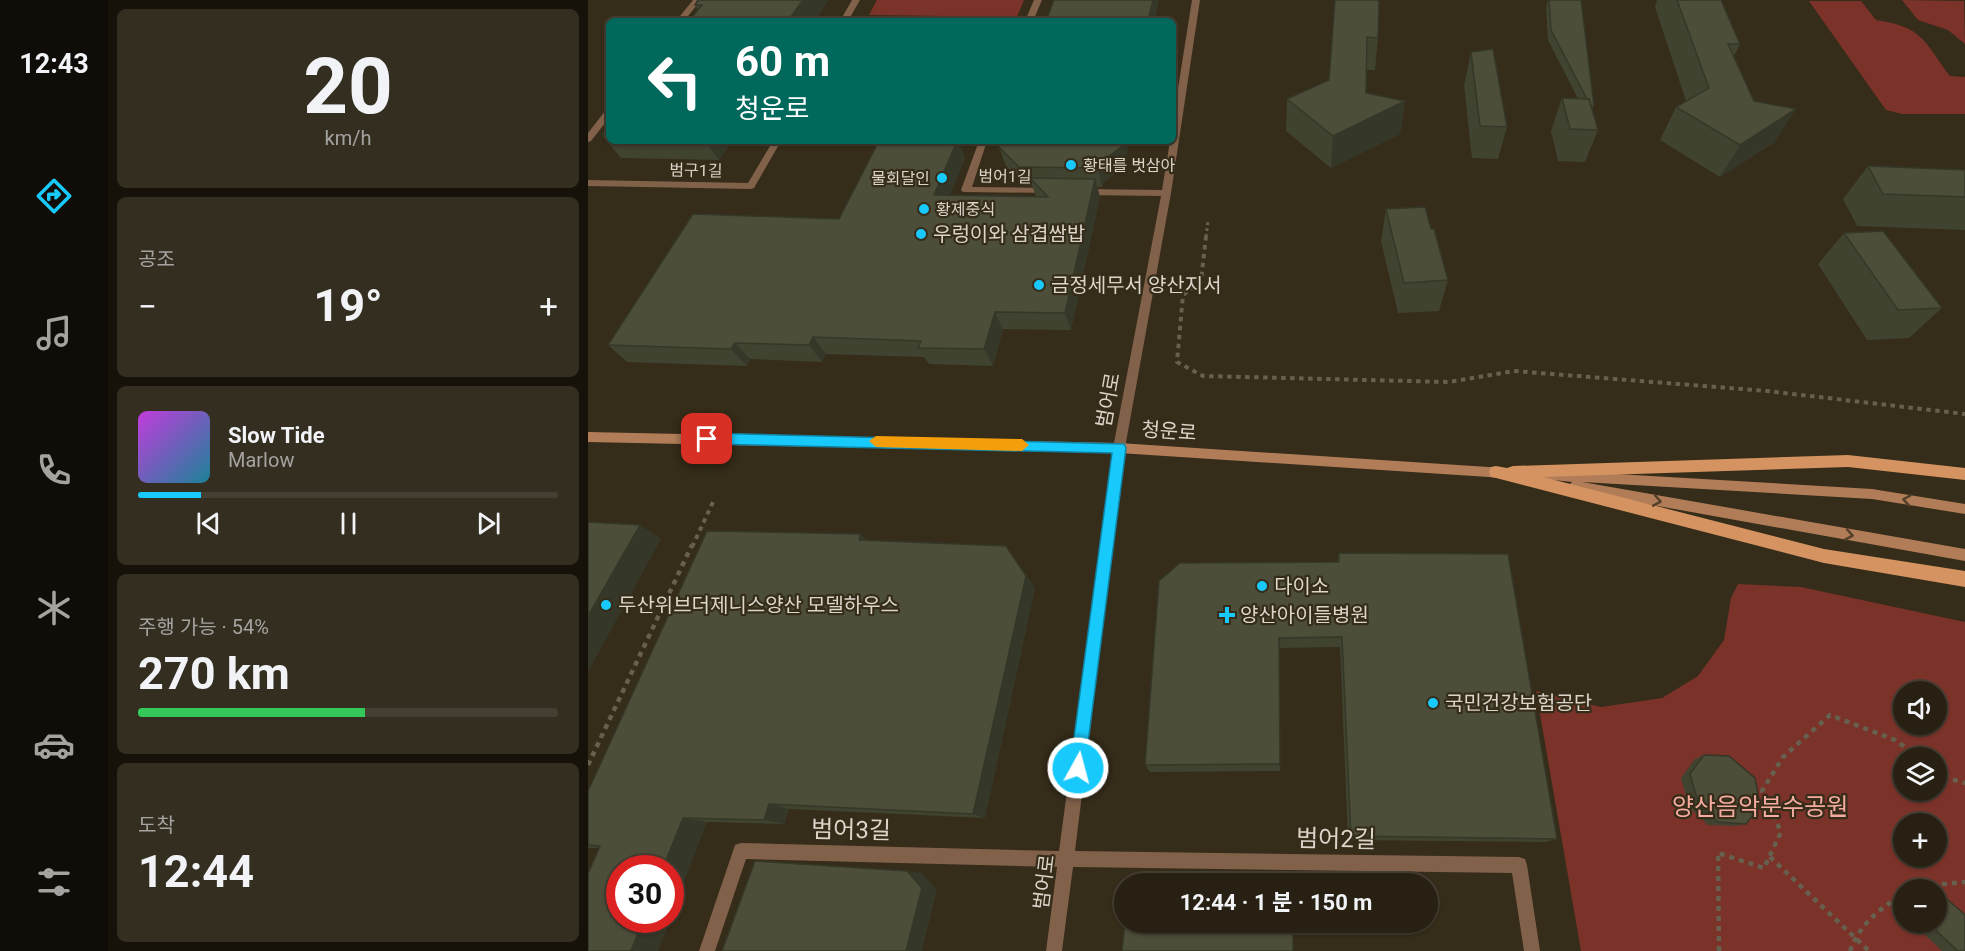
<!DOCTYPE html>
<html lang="ko">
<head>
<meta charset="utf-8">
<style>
  body { margin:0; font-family:Roboto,"Noto Sans KR",sans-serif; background:#342e21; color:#f1f3f6; height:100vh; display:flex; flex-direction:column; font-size:22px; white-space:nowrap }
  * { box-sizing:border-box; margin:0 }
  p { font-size:20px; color:#a5a3a0 }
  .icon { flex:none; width:33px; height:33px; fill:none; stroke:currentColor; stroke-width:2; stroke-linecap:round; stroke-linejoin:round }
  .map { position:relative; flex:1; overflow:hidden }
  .drawer { display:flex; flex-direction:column; gap:9px; padding:9px; background:#16120a; width:480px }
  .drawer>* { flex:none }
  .banner { position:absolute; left:18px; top:18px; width:570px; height:126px; border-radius:9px; box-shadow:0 2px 4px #0004,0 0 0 2px #443e33; background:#00695c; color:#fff; overflow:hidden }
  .fabs { position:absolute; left:1305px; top:681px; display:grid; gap:12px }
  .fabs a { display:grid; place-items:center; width:54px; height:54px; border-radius:50%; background:#282113; box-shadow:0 2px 4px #0004,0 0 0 2px #443e33; font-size:30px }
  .speed { position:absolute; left:18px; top:855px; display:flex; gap:12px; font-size:30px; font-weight:700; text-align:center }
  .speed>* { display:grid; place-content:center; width:78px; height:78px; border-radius:50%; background:#282113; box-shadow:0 2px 4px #0004,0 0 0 2px #443e33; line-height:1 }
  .speed .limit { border:9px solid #d22; background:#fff; color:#111 }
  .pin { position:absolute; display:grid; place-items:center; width:51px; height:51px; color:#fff; margin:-26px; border-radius:12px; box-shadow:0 3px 9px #0006 }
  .me { position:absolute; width:66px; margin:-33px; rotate:7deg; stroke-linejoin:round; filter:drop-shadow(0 0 4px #0008) }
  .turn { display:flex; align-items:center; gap:21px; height:126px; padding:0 30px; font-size:27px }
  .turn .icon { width:78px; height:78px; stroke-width:2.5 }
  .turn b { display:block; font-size:42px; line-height:51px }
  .big { font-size:45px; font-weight:700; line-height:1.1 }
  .drawer .card { flex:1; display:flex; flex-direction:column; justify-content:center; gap:9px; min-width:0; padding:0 21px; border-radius:9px; background:#342e21 }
  .drawer .dial { align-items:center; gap:0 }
  .dial b { font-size:78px; line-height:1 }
  .song { display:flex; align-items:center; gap:18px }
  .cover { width:72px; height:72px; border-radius:9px; background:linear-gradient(135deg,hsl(290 70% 55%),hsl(190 70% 35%)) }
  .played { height:6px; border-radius:3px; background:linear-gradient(90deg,#18cafc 15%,#443e33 15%) }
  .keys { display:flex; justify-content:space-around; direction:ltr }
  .heat { display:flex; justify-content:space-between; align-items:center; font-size:33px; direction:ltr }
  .charge { height:9px; border-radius:4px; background:linear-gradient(90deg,#34c759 54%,#443e33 0) }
  .trip { position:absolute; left:526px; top:873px; width:324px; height:60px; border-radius:30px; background:#282113; box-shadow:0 2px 4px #0004,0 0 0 2px #443e33; font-weight:700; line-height:60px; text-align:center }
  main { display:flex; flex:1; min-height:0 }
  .dock { display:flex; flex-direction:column; width:108px; justify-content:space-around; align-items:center; background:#100d08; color:#a5a3a0 }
  .dock .icon { width:42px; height:42px }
  .dock .selected { color:#18cafc }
  .dock b { font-size:27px; color:#f1f3f6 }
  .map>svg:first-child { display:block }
  .green { fill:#7a3229; fill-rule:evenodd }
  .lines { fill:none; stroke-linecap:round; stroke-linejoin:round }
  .path-far2 { stroke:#68604f; stroke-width:3; stroke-dasharray:3 3; stroke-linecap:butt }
  .path-far1 { stroke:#68604f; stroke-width:4; stroke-dasharray:4.5 4.5; stroke-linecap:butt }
  .path { stroke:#68604f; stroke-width:4.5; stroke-dasharray:5 5; stroke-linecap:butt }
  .street { fill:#81614a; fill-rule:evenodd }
  .secondary { fill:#b07d58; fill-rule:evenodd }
  .primary { fill:#d49361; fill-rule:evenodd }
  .wall { fill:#414331 }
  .shaded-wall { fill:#353728 }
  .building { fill:#4c4e39; stroke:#353728; stroke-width:1.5 }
  .oneway { stroke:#544029 }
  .route { fill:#18cafc; stroke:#1083a4; stroke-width:1.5 }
  .slow { fill:#f59e0b }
  .poi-dot { fill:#18cafc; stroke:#352c19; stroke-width:2 }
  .labels { text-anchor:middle; stroke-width:4.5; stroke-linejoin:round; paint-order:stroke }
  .far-poi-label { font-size:16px; fill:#dbd5ca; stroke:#352c19; text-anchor:start }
  .far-street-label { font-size:16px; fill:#dbd5ca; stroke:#352c19 }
  .poi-label { font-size:20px; fill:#dbd5ca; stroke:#352c19; text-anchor:start }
  .street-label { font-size:20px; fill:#dbd5ca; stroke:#352c19 }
  .near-park-label { font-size:24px; fill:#f6ab9f; stroke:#352c19 }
  .near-street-label { font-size:24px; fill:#dbd5ca; stroke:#352c19 }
</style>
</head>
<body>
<main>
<nav class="dock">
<b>12:43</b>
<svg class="icon selected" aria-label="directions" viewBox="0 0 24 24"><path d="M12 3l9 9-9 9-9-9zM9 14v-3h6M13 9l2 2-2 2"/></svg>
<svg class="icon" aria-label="music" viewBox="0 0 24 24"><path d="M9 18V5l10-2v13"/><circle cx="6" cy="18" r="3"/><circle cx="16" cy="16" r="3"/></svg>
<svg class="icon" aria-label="phone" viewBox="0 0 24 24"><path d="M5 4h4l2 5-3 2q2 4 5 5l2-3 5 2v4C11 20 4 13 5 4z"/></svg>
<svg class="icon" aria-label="climate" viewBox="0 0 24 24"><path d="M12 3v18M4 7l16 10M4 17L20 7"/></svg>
<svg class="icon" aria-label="car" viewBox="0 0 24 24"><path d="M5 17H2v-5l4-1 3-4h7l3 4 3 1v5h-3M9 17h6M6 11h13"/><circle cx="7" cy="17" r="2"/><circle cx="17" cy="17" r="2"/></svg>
<svg class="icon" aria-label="filters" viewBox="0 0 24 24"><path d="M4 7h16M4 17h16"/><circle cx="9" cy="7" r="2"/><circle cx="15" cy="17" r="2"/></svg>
</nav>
<section class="drawer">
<div class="card dial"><b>20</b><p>km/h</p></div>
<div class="card"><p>공조</p>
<div class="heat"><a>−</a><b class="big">19°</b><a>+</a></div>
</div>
<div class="card">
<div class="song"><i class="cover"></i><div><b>Slow Tide</b><p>Marlow</p></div></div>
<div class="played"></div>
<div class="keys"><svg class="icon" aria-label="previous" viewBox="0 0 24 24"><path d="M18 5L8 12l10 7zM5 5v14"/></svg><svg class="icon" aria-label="pause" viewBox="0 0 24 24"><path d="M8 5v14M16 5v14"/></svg><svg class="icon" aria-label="next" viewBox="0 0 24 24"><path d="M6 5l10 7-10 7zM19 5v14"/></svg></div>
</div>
<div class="card"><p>주행 가능 · 54%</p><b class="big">270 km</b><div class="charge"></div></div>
<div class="card"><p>도착</p><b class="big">12:44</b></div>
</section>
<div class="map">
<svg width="1377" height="951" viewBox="0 0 1377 951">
  <rect width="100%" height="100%" fill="#352c19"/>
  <g class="green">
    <polygon points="289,0 436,0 429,17 281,15"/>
    <polygon points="1314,0 1376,1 1377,44 1360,30 1330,20"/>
    <path d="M 1221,1 L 1273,1 L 1288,20 C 1335,27 1335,40 1362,76 L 1377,77 L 1377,114 L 1314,114 L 1298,110 Z"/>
    <path d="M 1150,584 L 1213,587 L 1377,622 L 1377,951 L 993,951 L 948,691 L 1013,707 L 1074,698 L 1110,676 L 1136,640 L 1143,598 ZM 1316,692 L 1348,692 L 1348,724 L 1316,724 ZM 1316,758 L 1348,758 L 1348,790 L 1316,790 ZM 1316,824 L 1348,824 L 1348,856 L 1316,856 ZM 1316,890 L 1348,890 L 1348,922 L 1316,922 Z"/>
  </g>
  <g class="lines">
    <polyline class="path-far2" points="618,237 620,221"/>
    <g class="path-far1">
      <polyline points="618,236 613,281 595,295 589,362 615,376 861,382 926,371 1179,391 1377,414"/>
      <polyline points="104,547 126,500"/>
    </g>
    <g class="path">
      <polyline points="0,765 104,545"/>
      <polyline points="1348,769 1363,779 1377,783"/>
      <polyline points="1182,857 1281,951"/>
      <polyline points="1325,890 1333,886 1377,882"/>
      <polyline points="1131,951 1130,853 1176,868 1193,832 1174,791 1195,757 1242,715 1307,740 1332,758"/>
      <path d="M 1262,951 C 1272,924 1292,908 1316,894"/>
    </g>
    <g class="street">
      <polygon points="105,0 113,0 96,21 88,21"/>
      <polygon points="264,0 272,0 260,21 252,21"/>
      <polygon points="446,0 454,0 445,21 437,21"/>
      <polygon points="604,0 612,0 583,193 537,448 487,851 931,857 937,859 939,865 952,951 936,951 924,873 485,867 474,951 458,951 469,867 158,859 127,951 111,951 145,851 147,845 153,843 471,851 525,448 573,196 495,195 490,192 495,189 574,190 582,141 585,141 585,120"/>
      <polygon points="21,109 21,118 3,141 0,142 0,133 18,110"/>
      <polygon points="185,141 193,141 166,188 163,189 0,186 0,180 160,183"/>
      <polygon points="391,141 399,141 384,187 460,188 465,191 463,193 375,192 373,190"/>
    </g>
    <g class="secondary">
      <polygon points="0,432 531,443 916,468 920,469 922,473 920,477 916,478 531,453 0,442"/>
      <polygon points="960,470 1284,489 1377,504 1377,514 1284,499 994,482 1377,549 1377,561 986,491 982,490 980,486 984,482 956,479 954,475 956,471"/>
    </g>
    <polygon class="primary" points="1260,455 1377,468 1377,480 1260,467 955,477 1236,549 1377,571 1377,587 1236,563 908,478 903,477 901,472 903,467 908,466 919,468 925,466"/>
  </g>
  <g class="wall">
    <polygon points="240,0 227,21 101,21 110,10 107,5"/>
    <polygon points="747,0 790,38 787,70 779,70 778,93 817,101 812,134 743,168 698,131 699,99 741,80"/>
    <polygon points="960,0 993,0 1006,106 1004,110 1010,130 997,162 970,161 963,131 974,98 990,99 960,40 958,7"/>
    <polygon points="1069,0 1133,0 1152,44 1146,56 1166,101 1187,142 1132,177 1072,140 1088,107 1098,101 1067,7"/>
    <polygon points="883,52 919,127 910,159 884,158 876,85"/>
    <polygon points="21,127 21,141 144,141 131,160 33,158 14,135"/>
    <polygon points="211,141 251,141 212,142"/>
    <polygon points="291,141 370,141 377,158 362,195 448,196 444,186 437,186 418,166 411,147 537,166 515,183 514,187 509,187 512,197 483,330 415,329 405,366 341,364 336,357 238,354 234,362 162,359 159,366 39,362 20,345 251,219"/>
    <polygon points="1280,166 1377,170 1377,230 1269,226 1255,199"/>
    <polygon points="798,209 843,229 860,280 851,311 810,313 793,241"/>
    <polygon points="1256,233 1354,308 1321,338 1279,340 1230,264"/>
    <polygon points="272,534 279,540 418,546 447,588 397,818 201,809 196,824 119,822 32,920 82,920 70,951 0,951 11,848 0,848 0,791"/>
    <polygon points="751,553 969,839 957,842 760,840 752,647 691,648 692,771 562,772 557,765 749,562"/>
    <polygon points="1116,755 1158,824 1147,826 1120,825 1101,807 1093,778 1107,759"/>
    <polygon points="1359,899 1377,951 1354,951 1326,924 1327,922 1348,922 1348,900"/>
  </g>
  <g class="shaded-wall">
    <polygon points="215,0 240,0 227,21 200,21"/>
    <polygon points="565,0 571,0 567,21 560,21"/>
    <polygon points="817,101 812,134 743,168 745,136"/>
    <polygon points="1208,109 1187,142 1132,177 1152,145"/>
    <polygon points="117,141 144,141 131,160"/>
    <polygon points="369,141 370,141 377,158 355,213 346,195"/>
    <polygon points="534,141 541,141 537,166 515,183 514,187 510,168 511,164"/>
    <polygon points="507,179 512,197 483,330 477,313"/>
    <polygon points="407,312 415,329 405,366 396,349"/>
    <polygon points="225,337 238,354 234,362 221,345"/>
    <polygon points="147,343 162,359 159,366 143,349"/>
    <polygon points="52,525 73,539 0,672 0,616"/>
    <polygon points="272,534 286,547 271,540"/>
    <polygon points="418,546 447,588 397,818 385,814"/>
    <polygon points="181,804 201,809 196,824 176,820"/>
    <polygon points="95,818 119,822 82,919 82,868 75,868"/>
    <polygon points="319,871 334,873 349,890 334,951 318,951"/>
    <polygon points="55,920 82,920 70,951 43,951"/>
  </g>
  <g class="building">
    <polygon points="110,0 215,0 200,21 101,21 114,5 107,5"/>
    <polygon points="466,0 565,0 560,21 458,21"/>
    <polygon points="747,0 791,0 790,38 779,37 778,93 817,101 745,136 699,99 741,80"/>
    <polygon points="961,0 993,0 1006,106 1003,107 1001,99 999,99 963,30"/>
    <polygon points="1089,0 1133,0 1152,44 1140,44 1166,101 1208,109 1152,145 1088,107 1121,88"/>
    <polygon points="905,49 919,127 892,126 883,52"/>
    <polygon points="974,98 1001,99 1010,130 982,129"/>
    <polygon points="21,127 21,136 14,135"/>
    <polygon points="291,141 369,141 346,195 460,197 442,178 507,179 477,313 407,312 396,349 330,348 333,341 225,337 221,345 147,343 143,349 20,345 105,214 251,219"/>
    <polygon points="414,141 534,141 533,147 511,164 510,168 431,167 411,147"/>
    <polygon points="1280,166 1377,170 1377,197 1295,194"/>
    <polygon points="837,207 843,229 846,229 860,280 816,283 798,209"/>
    <polygon points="1295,231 1354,308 1310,310 1256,233"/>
    <polygon points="0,522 52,525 0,616"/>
    <polygon points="119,531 272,534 271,540 418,546 438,576 385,814 181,804 176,820 95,818 75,868 32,868 32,920 55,920 43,951 0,951 0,874 12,846 0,845 0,791"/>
    <polygon points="751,553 920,554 969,839 763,836 754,637 691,638 692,764 557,765 571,581 592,563 751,562"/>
    <polygon points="1116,755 1141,756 1167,778 1172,806 1158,824 1130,822 1111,805 1102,774"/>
    <polygon points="167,861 319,871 334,888 318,951 134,951"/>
    <polygon points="1359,899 1377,915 1377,951 1370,951 1341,924 1343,922 1348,922 1348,914"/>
    <polygon points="537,922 705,922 705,951 534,951"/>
  </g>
  <defs><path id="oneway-chevron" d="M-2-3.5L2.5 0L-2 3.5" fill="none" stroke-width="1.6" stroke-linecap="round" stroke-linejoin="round" transform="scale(1.5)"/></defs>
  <g class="oneway">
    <use href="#oneway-chevron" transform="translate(1319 500) rotate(-171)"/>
    <use href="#oneway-chevron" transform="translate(1069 501) rotate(10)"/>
    <use href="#oneway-chevron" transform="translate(1261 535) rotate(10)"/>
  </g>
  <polygon class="route" points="119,433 536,444 538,448 496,774 490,776 484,774 482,768 524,453 119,444 113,439"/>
  <polygon class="slow" points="288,436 434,439 441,445 434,451 288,447 281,441"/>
  <g class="poi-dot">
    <circle cx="483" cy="165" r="6"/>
    <circle cx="354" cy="178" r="6"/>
    <circle cx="336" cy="209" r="6"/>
    <circle cx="333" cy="234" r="6"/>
    <circle cx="451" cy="285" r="6"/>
    <circle cx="674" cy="586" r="6"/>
    <circle cx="18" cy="605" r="6"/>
    <path d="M636 606h6v6h6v6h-6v6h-6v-6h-6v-6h6z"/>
    <circle cx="845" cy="703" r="6"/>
  </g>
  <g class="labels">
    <g class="far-poi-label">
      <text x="495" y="171">황태를 벗삼아</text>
      <text x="342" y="184" text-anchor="end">물회달인</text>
      <text x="348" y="215">황제중식</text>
    </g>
    <g class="far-street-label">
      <text transform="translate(108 170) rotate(1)" y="6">범구1길</text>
      <text transform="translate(417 176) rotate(1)" y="6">범어1길</text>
    </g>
    <g class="poi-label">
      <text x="345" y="241">우렁이와 삼겹쌈밥</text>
      <text x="463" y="292">금정세무서 양산지서</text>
      <text x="686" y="593">다이소</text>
      <text x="30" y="612">두산위브더제니스양산 모델하우스</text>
      <text x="652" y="622">양산아이들병원</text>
      <text x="857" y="710">국민건강보험공단</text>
    </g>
    <g class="street-label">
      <text transform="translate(520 400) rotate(-80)" y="7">범어로</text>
      <text transform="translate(581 431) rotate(4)" y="7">청운로</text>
      <text transform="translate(456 882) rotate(-83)" y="7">범어로</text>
    </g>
    <g class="near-park-label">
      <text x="1172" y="815">양산음악분수공원</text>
    </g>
    <g class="near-street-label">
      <text transform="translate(263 830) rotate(1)" y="8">범어3길</text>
      <text transform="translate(748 839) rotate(1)" y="8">범어2길</text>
    </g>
  </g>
</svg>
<div class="fabs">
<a><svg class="icon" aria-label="sound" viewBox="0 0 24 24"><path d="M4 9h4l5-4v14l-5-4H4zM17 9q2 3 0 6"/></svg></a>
<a><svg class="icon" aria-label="layers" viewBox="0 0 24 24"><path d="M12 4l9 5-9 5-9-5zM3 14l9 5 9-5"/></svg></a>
<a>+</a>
<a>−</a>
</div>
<div class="speed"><div class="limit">30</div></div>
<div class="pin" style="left:119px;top:439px;background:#d93025"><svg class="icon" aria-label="arrive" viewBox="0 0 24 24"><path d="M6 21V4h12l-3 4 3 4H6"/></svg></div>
<svg class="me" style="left:490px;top:768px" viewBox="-20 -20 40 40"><circle r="17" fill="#18cafc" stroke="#fff" stroke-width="3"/><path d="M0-11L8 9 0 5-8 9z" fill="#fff"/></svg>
<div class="trip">12:44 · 1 분 · 150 m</div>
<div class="banner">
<div class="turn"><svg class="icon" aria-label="left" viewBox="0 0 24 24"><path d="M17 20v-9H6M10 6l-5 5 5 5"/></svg><div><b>60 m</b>청운로</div></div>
</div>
</div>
</main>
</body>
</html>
